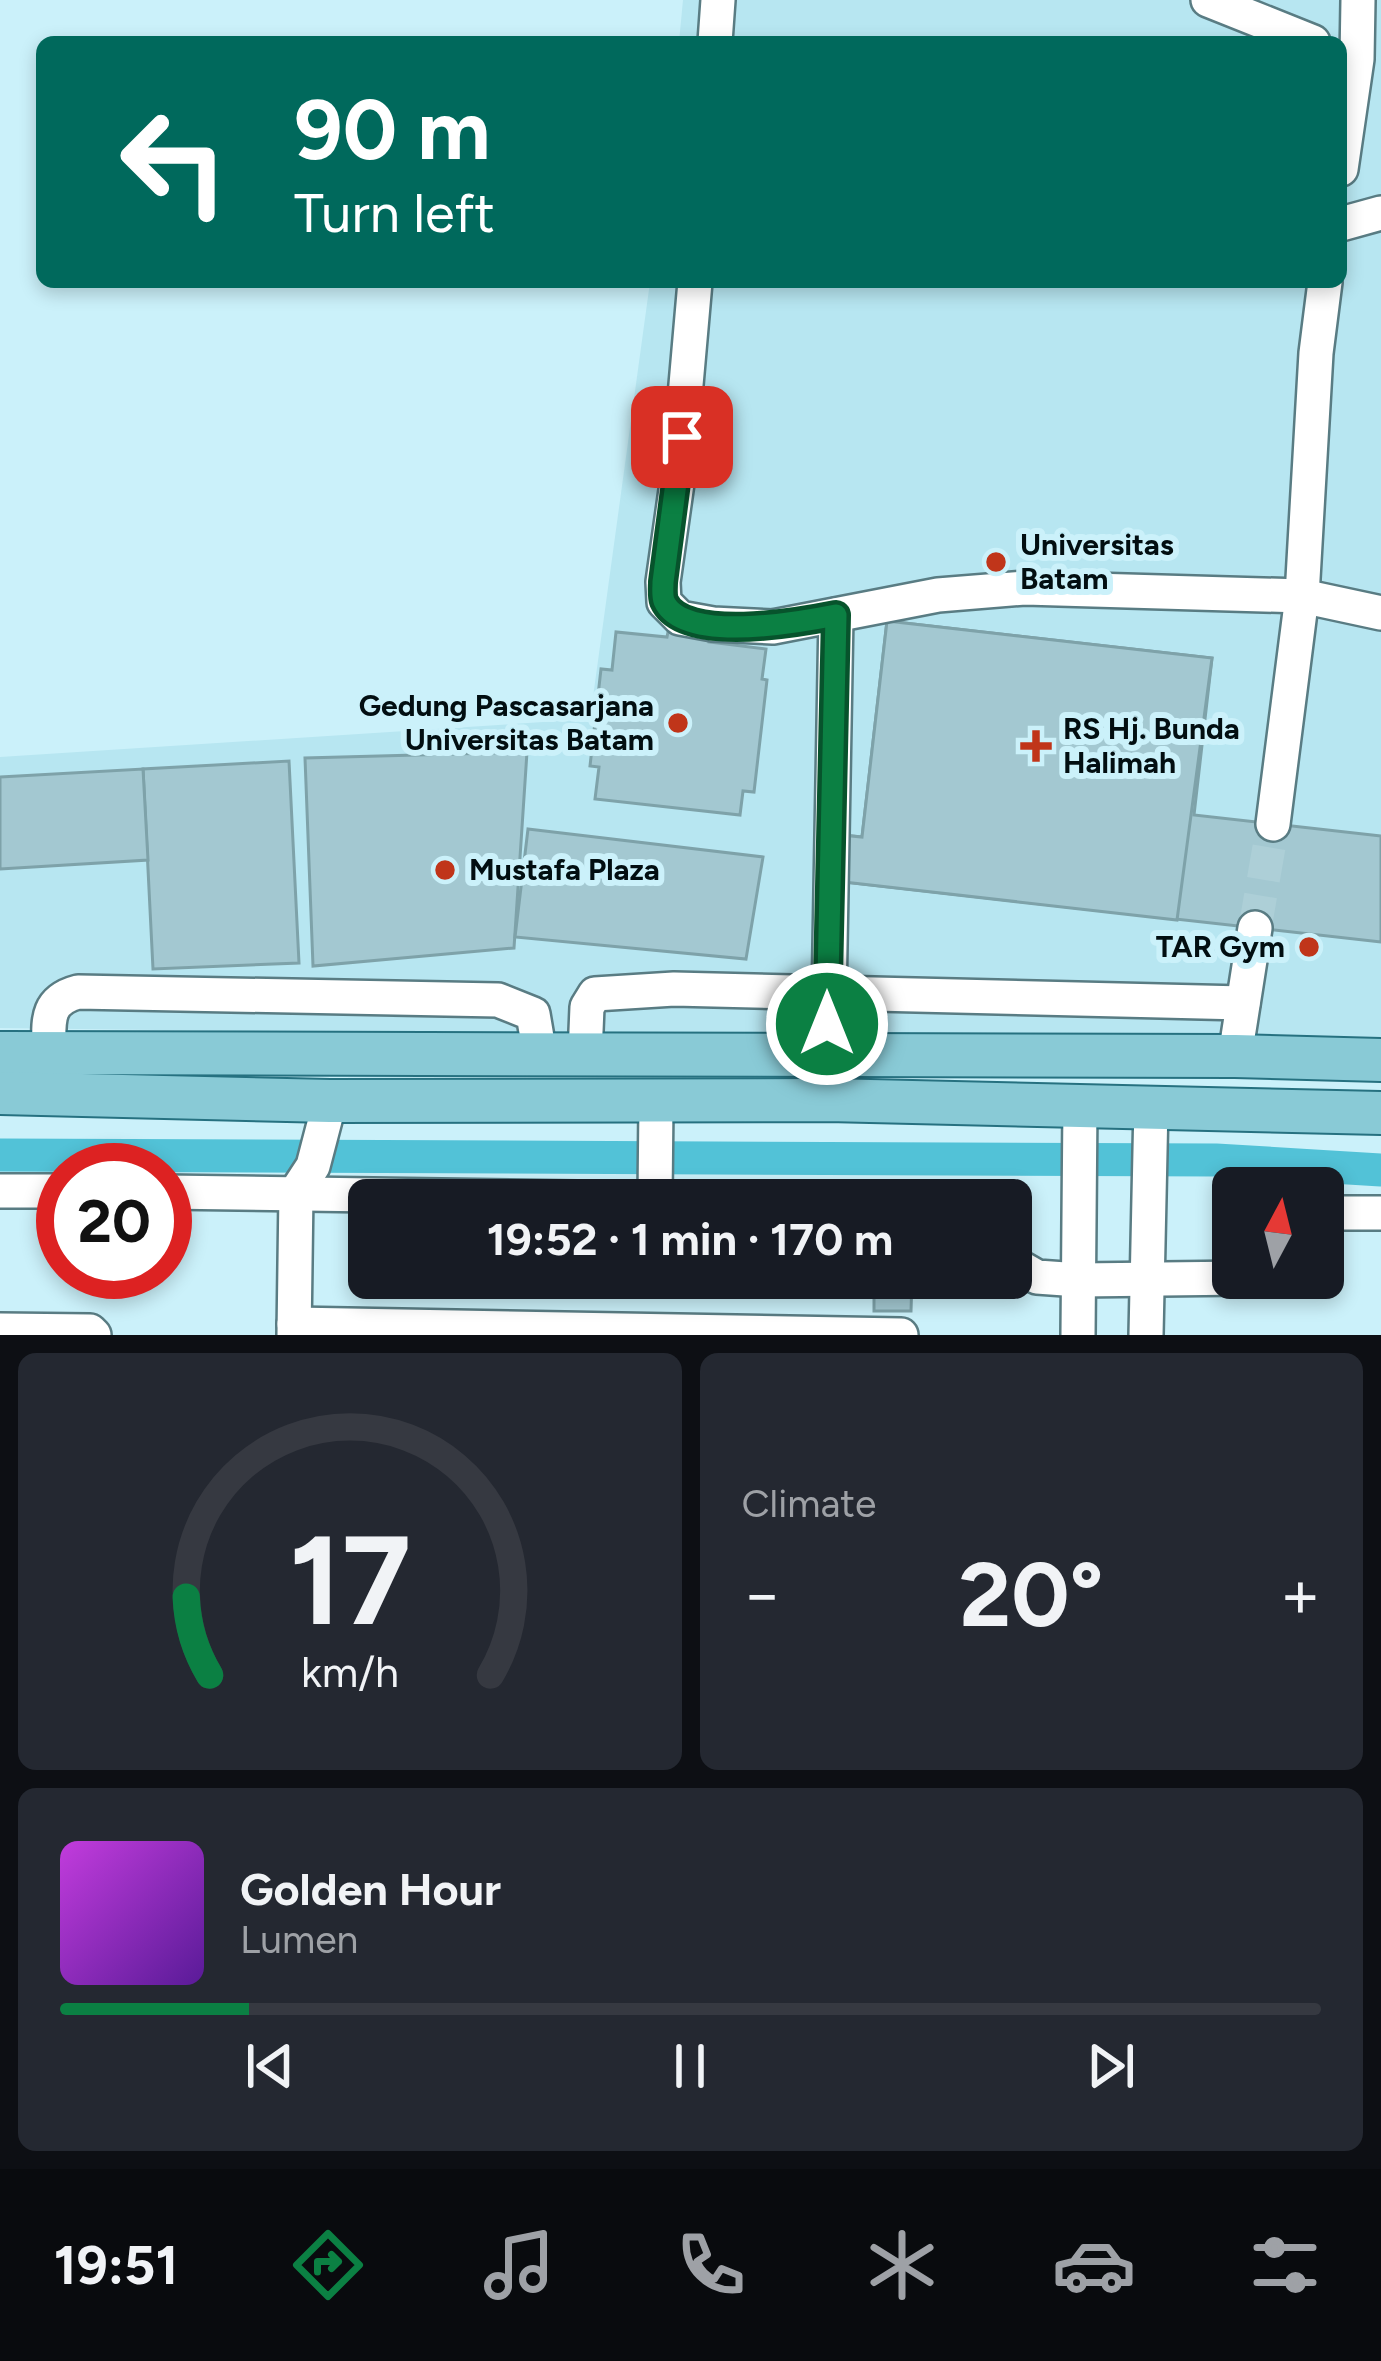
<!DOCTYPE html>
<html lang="en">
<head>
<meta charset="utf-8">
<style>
  body { margin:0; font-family:Figtree,sans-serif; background:#242831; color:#f1f3f6; height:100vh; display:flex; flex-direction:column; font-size:45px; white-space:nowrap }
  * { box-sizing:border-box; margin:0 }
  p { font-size:39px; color:#9ea1a6 }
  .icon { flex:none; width:66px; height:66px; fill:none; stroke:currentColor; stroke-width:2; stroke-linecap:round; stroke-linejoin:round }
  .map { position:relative; height:1335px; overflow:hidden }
  .details { display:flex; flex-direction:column; gap:18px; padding:18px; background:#0d0f14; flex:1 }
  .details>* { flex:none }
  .top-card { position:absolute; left:36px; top:36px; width:1311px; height:252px; border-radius:18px; box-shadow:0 6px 18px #0003; background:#00695c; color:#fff; overflow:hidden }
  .needle { width:78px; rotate:7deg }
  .buttons { position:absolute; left:1212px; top:1167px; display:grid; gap:24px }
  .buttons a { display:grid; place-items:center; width:132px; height:132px; border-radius:18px; background:#171b24; box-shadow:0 6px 18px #0003; font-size:60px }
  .speed { position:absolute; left:36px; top:1143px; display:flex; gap:24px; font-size:60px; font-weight:700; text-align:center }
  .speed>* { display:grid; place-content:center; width:156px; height:156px; border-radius:50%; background:#171b24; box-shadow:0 6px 18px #0003; line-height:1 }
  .speed .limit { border:18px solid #d22; background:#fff; color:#111 }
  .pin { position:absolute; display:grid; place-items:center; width:102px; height:102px; color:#fff; margin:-51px; border-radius:24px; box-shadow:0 6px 18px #0006 }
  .me { position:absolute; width:132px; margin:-66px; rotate:0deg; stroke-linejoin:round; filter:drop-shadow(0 0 9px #0008) }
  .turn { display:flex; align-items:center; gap:42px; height:252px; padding:0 60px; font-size:54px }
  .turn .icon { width:156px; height:156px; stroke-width:2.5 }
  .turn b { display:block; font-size:84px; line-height:102px }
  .big { font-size:90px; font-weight:700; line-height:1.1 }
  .details .tile { flex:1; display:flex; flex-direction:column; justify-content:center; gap:18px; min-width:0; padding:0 42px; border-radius:18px; background:#242831 }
  .details .dial { align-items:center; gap:0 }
  .dial svg { height:312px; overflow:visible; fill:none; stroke:#363941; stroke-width:7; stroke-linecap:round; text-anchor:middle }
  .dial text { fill:#f1f3f6; stroke:none }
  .song { display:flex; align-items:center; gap:36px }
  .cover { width:144px; height:144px; border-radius:18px; background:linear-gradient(135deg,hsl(290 70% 55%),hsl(270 70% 35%)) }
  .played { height:12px; border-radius:6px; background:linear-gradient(90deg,#0b8043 15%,#363941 15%) }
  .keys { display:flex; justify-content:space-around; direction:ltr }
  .heat { display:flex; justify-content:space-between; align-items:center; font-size:66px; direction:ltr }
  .details .tiles { flex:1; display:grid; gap:18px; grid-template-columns:1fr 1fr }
  .tile:last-child { grid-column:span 2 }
  .trip { position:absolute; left:348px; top:1179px; width:684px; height:120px; border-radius:18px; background:#171b24; box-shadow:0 6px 18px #0003; font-weight:700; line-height:120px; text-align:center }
  .menu { display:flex; height:192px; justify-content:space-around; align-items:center; background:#090b0e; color:#9ea1a6 }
  .menu .icon { width:84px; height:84px }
  .menu .on { color:#0b8043 }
  .menu b { font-size:54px; color:#f1f3f6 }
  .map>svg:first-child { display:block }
  .built { fill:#b7e6f1 }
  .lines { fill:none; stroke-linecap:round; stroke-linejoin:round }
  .canal { stroke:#52c2d7; stroke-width:33 }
  .building { fill:#a3c8d1; stroke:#7ea2a9; stroke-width:3 }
  .minor-tunnel { stroke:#adcfd7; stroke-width:33; stroke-dasharray:33 16; stroke-linecap:butt }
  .minor-casing { stroke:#597c83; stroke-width:38 }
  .major-casing { stroke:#267180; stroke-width:46 }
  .minor { stroke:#fff; stroke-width:33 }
  .major { stroke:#89cad6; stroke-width:42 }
  .route-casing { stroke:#07532c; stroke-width:30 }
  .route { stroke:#0b8043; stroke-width:21 }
  .poi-dot { fill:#c0351a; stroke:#cbf1fa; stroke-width:4.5 }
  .labels { text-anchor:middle; stroke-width:12; stroke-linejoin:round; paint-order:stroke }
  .poi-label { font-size:30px; font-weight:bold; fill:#020e11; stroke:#cbf1fa; text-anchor:start }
</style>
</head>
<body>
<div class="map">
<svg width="1381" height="1335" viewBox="0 0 1381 1335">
  <rect width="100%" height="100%" fill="#cbf1fa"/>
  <polygon class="built" points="683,0 1381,0 1381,1045 0,1028 0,757 590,719 650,282 1341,282 1341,42 679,42"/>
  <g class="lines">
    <polyline class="canal" points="0,1155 1216,1160 1381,1170"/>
  </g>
  <g class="building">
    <polygon points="887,621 1212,658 1194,815 1381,836 1381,942 835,881 841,835 862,837"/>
    <polygon points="887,621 1212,658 1177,920 835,881 841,835 862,837"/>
    <polygon points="669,627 710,632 709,642 766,649 762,679 767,680 754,792 743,791 740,815 595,799 599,767 590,766 601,669 612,670 616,632 667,637"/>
    <polygon points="527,752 514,948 313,966 305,758"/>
    <polygon points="289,761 299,963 153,969 143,769"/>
    <polygon points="143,769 148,860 0,869 0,777"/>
    <polygon points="528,829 763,857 746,959 515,937"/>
    <polygon points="874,1278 912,1278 911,1311 874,1311"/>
  </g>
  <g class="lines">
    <polyline class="minor-tunnel" points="1255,928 1273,824"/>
    <defs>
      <g id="minor">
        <polyline points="1208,0 1313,42"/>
        <polyline points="715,42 718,0"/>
        <polyline points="1341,169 1357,59 1358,0"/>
        <polyline points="1341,224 1381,213"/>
        <polyline points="695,282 678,476 663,582 664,602 680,618 713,624 773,627 938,595 1025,588 1302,596 1381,613"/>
        <polyline points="1273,824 1302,596 1316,353 1325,282"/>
        <path d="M 49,1053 C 49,1023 44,1001 78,992 L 498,1000 L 533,1014 L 540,1055"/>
        <polyline points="585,1055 587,1007 595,994 674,989 1243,1003"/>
        <polyline points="828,1056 836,615"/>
        <polyline points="1235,1056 1255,928"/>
        <polyline points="0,1191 63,1191"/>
        <polyline points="165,1192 716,1200"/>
        <polyline points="655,1199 656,1103"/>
        <polyline points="1323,1213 1381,1213"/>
        <polyline points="1011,1262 1037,1277 1079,1280 1245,1278"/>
        <polyline points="294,1324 901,1335"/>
        <polyline points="0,1330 90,1331 94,1335"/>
        <polyline points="294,1335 296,1192 313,1166 330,1101"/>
        <polyline points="1078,1335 1080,1104"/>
        <polyline points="1146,1335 1151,1105"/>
      </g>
      <g id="major">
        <polyline points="0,1053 1235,1056 1381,1060"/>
        <polyline points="0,1093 330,1101 828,1100 1381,1113"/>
      </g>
    </defs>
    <use href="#minor" class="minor-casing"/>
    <use href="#major" class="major-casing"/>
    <use href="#minor" class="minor"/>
    <use href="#major" class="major"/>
  </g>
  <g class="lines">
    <defs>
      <path id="route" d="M 682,437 L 663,582 C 663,588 662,595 664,601 C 683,644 801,622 836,615 L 827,1024"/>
    </defs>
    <use href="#route" class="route-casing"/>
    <use href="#route" class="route"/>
  </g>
  <g class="poi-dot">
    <circle cx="996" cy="562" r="12"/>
    <circle cx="678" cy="723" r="12"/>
    <path d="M1030 728h12v12h12v12h-12v12h-12v-12h-12v-12h12z"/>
    <circle cx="445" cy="870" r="12"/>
    <circle cx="1309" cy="947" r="12"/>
  </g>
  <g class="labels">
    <g class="poi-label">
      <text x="1020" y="555">Universitas<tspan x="1020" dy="34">Batam</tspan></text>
      <text x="654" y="716" text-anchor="end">Gedung Pascasarjana<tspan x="654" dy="34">Universitas Batam</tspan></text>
      <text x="1063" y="739">RS Hj. Bunda<tspan x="1063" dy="34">Halimah</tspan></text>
      <text x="469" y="880">Mustafa Plaza</text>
      <text x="1285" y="957" text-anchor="end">TAR Gym</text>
    </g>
  </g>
</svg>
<div class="buttons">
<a><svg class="needle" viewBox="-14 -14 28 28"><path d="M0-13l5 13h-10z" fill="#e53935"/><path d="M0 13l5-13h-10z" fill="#9ea1a6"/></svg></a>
</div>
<div class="speed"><div class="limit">20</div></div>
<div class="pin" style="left:682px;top:437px;background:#d93025"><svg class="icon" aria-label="arrive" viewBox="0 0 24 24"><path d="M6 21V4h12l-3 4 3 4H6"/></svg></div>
<svg class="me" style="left:827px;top:1024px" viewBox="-20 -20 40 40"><circle r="17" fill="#0b8043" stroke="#fff" stroke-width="3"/><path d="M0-11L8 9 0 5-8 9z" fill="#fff"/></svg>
<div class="trip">19:52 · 1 min · 170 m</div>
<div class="top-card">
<div class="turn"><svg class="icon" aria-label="left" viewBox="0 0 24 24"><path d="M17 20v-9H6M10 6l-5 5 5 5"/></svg><div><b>90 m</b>Turn left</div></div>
</div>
</div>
<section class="details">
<div class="tiles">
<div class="tile dial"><svg viewBox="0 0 100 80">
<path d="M14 69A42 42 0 1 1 86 69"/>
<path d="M14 69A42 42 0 0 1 8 49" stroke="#0b8043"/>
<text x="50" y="56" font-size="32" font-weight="700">17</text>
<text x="50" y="72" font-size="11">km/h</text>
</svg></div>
<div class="tile"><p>Climate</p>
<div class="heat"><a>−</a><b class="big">20°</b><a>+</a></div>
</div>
<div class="tile">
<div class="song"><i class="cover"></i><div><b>Golden Hour</b><p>Lumen</p></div></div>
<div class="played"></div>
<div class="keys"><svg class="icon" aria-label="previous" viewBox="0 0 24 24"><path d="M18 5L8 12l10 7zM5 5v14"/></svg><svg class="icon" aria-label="pause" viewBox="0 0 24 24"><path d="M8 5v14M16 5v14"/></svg><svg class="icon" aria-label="next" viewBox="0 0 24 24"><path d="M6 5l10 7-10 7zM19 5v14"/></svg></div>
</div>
</div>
</section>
<nav class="menu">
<b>19:51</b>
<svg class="icon on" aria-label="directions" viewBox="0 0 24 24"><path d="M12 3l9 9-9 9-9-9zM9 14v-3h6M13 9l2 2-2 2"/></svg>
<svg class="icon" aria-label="music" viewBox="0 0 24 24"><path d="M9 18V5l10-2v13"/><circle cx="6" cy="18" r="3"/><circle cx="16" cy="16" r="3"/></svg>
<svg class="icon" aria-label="phone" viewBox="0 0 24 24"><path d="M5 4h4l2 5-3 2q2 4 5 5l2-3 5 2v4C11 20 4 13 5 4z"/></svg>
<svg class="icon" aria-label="climate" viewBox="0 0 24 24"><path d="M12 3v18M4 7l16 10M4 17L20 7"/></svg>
<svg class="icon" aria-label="car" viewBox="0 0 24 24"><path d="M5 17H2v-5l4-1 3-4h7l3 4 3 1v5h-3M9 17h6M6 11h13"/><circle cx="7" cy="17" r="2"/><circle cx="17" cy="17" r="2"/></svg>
<svg class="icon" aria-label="filters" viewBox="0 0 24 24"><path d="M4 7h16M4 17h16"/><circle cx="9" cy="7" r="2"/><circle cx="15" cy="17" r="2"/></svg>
</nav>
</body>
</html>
